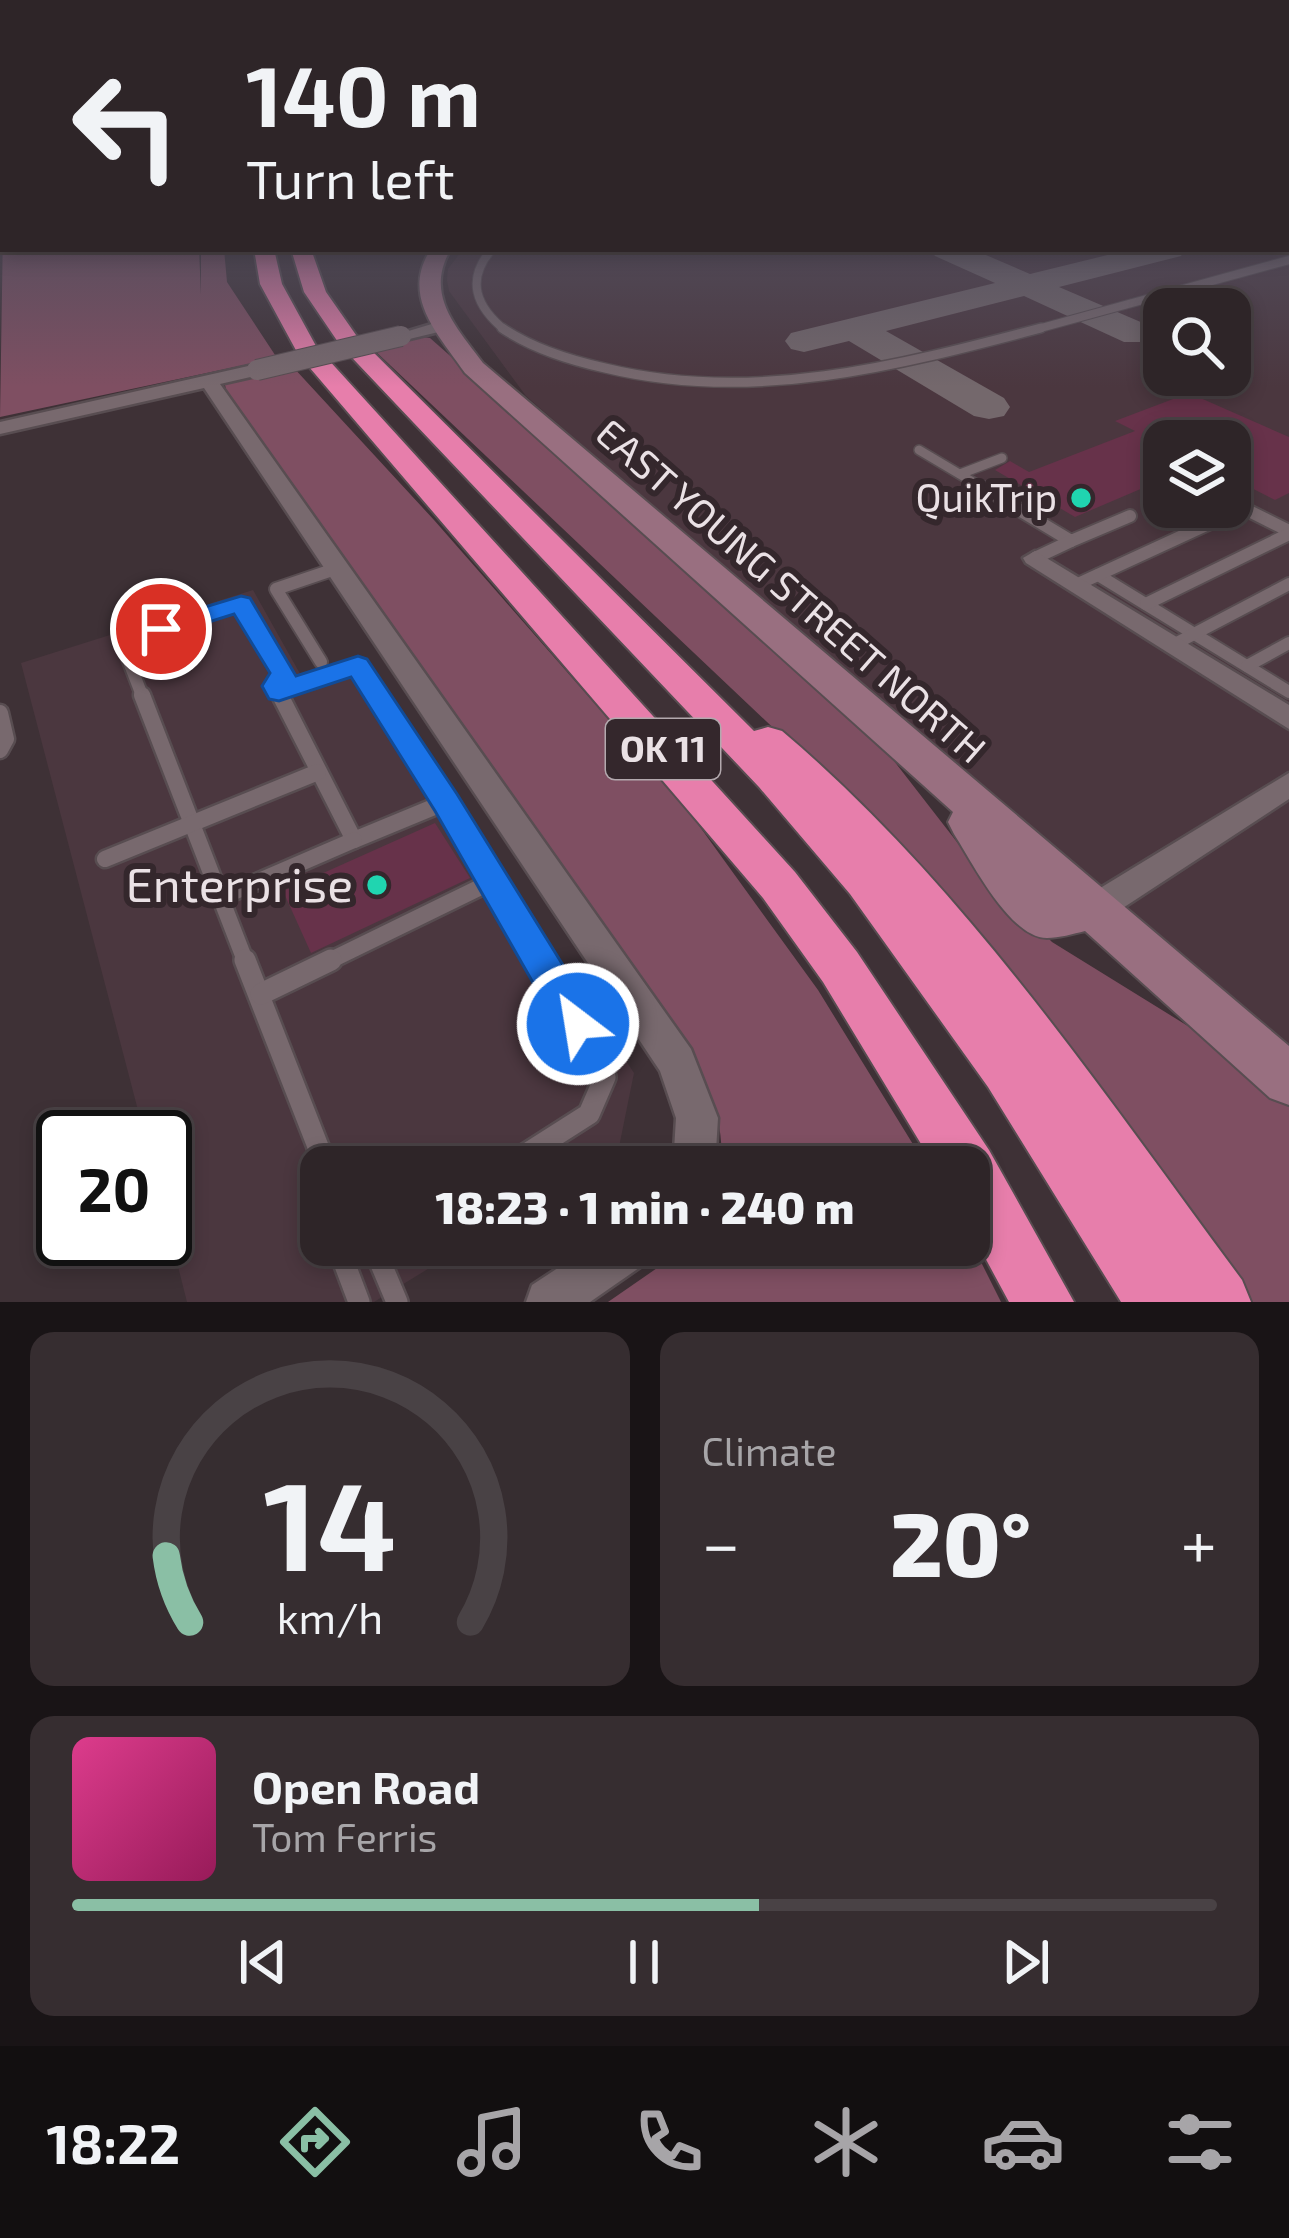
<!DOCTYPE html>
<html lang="en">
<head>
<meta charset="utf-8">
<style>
  body { margin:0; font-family:"Exo 2",sans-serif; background:#362d30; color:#f1f3f6; height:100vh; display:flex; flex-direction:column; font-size:45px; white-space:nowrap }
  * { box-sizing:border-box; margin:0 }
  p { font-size:39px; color:#a7a5a8 }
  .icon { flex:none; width:66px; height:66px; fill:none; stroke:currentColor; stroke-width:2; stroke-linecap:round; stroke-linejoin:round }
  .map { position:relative; height:1302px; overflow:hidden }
  .side { display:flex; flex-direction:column; gap:30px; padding:30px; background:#191416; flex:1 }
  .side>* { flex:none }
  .hud { position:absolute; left:0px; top:0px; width:1290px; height:252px; box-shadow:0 6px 18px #0003,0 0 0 3px #494245; background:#2e2528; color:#f1f3f6; overflow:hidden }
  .tools { position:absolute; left:1143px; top:288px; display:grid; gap:24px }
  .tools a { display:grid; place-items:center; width:108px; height:108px; border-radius:24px; background:#2e2528; box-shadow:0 6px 18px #0003,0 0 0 3px #494245; font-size:60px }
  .speed { position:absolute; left:36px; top:1110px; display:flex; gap:24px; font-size:60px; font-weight:700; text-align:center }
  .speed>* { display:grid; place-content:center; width:156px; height:156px; border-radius:50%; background:#2e2528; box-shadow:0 6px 18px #0003,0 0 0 3px #494245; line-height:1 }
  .speed .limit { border:6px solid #111; border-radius:18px; background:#fff; color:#111 }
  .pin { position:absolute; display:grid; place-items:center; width:102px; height:102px; color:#fff; margin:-51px; border:6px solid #fff; border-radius:50%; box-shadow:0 3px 12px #0007 }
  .me { position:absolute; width:132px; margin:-66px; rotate:329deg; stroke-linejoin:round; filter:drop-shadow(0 0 9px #0008) }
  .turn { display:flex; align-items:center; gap:42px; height:252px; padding:0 48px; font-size:54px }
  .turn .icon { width:156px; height:156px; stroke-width:2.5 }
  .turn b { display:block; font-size:84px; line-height:102px }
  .big { font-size:90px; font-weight:800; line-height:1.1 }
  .side .widget { flex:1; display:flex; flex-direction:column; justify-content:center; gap:18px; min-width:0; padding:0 42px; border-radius:24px; background:#362d30 }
  .side .dial { align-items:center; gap:0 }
  .dial svg { height:312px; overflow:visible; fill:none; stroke:#494245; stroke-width:7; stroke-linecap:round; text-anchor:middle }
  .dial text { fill:#f1f3f6; stroke:none }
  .song { display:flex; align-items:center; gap:36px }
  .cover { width:144px; height:144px; border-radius:18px; background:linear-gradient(135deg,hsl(330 70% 55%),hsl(330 70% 35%)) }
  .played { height:12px; border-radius:6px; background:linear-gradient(90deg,#8abfa5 60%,#494245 60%) }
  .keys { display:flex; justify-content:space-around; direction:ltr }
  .heat { display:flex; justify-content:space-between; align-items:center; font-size:66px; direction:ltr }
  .side .tiles { flex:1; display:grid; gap:30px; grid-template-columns:1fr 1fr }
  .widget:last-child { grid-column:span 2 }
  .trip { position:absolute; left:300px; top:1146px; width:690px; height:120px; border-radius:24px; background:#2e2528; box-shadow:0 6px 18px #0003,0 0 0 3px #494245; font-weight:800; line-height:120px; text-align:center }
  .menu { display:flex; height:192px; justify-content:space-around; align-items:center; background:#120f10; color:#a7a5a8 }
  .menu .icon { width:84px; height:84px }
  .menu .current { color:#8abfa5 }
  .menu b { font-size:54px; color:#f1f3f6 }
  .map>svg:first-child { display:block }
  .built { fill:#4b373f; fill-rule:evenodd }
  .green { fill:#7f4f62 }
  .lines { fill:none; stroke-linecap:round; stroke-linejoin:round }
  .taxiway { fill:#74686c; fill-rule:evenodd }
  .building { fill:#67324a }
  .lane-far4-casing { stroke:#584d51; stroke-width:10 }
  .lane-far3-casing { stroke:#584d51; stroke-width:12 }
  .lane-far2-casing { stroke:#584d51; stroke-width:16 }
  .lane-far1-casing { stroke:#584d51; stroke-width:21 }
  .lane-casing { stroke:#584d51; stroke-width:26 }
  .street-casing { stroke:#584d51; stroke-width:5 }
  .secondary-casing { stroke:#584d51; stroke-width:4 }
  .highway-casing { stroke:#584d51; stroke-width:4 }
  .lane-far4 { stroke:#78696e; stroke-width:8 }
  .lane-far3 { stroke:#78696e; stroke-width:9 }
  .lane-far2 { stroke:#78696e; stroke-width:12 }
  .lane-far1 { stroke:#78696e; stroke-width:16 }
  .lane { stroke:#78696e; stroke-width:21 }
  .street { fill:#78696e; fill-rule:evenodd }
  .secondary { fill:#996f80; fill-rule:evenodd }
  .highway { fill:#e77eab; fill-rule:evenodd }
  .street-bridge-casing { stroke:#584d51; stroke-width:22; stroke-linecap:butt }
  .street-bridge { stroke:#78696e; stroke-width:20 }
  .route { fill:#1a73e8; stroke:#114b97; stroke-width:3 }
  .poi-dot { fill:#20d5b0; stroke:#34272c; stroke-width:4.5 }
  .labels { text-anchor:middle; stroke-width:12; stroke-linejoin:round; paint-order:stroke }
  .shield { fill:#34272c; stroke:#b3a9ae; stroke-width:3 }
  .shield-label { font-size:36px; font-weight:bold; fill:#eae1e5 }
  .poi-label { font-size:39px; fill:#eae1e5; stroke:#34272c; text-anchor:end }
  .street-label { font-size:39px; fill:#eae1e5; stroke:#34272c }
  .near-poi-label { font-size:48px; fill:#eae1e5; stroke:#34272c; text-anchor:end }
</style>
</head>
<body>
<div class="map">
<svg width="1289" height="1302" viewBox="0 0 1289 1302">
  <rect width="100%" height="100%" fill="#3e3136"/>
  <g class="built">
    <path d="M 1287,204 L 1289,204 L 1289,1058 L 526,396 L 449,291 L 447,280 L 448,269 L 463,249 L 1287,249 ZM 1164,309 L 1230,309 L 1230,375 L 1164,375 ZM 1164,441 L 1230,441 L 1230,507 L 1164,507 Z"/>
    <polygon points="253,590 303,679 361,658 634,1073 618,1152 593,1167 321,1167 321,1245 467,1245 374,1302 187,1302 165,1215 165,1137 145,1137 21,663"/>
  </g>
  <g class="green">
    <polygon points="3,229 3,249 199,249 201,295 201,249 224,249 227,282 277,358 0,417"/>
    <polygon points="423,337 430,338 863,721 974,864 1052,942 1204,1036 1289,1101 1289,1302 1242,1302 805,758 372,348"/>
    <path d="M 293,367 L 434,520 L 687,809 L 818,990 L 927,1167 L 721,1167 C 728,1094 678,1035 641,978 L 227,394 L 225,385 L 234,380 Z"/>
    <polygon points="969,1238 1001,1302 608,1302 673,1257 682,1245 969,1245"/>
  </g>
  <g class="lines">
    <g class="taxiway">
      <rect x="1287" y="212" width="2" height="18"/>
      <polygon points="930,249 972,249 1030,274 1132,249 1186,249 1181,256 1059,287 1150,326 1155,334 1150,342 1124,342 1024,296 886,331 1004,398 1010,407 1004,416 989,419 974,416 849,341 804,352 791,349 785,341 791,333 995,283 935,256"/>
    </g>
  </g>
  <g class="building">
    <polygon points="1189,393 1289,437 1289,493 1275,500 1230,477 1230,441 1164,441 1164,479 1075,517 995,470 1010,461 1029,472 1135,431 1115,421"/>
    <polygon points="435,823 470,878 311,953 283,891"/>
  </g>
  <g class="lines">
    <defs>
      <g id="lane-far4">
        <path d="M 492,249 C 465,280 476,307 506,331"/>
        <polyline points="1030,331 1289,260"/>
      </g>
      <g id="lane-far3">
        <path d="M 502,328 C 533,349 569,360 605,368 C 753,404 897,366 1041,328"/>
        <polyline points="919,450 988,491"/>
        <polyline points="960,474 1002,458"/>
      </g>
      <g id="lane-far2">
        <polyline points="983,488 1071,541 1130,516"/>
        <polyline points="1035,558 1071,541"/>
        <polyline points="1098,575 1289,692"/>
        <polyline points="1076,585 1243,508 1289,531"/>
        <polyline points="1146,604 1289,534"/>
        <polyline points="1173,645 1289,584"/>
        <polyline points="321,662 276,589 335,569"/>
        <polyline points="1247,666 1289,643"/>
        <polyline points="279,692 282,698"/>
        <polyline points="279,692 358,665 379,698"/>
        <polyline points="143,698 121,641 241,604 284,672 276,686 279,692"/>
      </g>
      <g id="lane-far1">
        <polyline points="142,695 246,963"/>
        <polyline points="280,695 354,840 446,802 377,695"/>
        <polyline points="0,713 6,739 0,750"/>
        <polyline points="446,802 539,963"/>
        <polyline points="105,859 318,772"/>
        <polyline points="222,897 354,840"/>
        <polyline points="325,963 493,881"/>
      </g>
      <g id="lane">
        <polyline points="245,960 326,1167"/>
        <polyline points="261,994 331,960"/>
        <polyline points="506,1167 589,1114 605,1077 537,960"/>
        <polyline points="345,1245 342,1257 359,1302"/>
        <polyline points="373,1245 397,1302"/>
      </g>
      <g id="street">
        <polygon points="445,320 451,321 451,329 401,341 392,336"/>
        <polygon points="257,364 266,370 264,374 220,384 691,1049 718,1118 715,1167 673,1167 676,1118 660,1071 204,388 0,434 0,422"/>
        <polygon points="1035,551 1289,705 1289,729 1026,563 1023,558"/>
        <polygon points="1289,773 1289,799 1103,921 1091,926 1079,921 1074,911 1079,901"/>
        <polygon points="593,1245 656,1245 649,1261 590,1302 526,1302 532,1285"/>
      </g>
      <path id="secondary" d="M 431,249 L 451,249 C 424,294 456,327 483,363 L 1289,1046 L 1289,1105 L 1270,1098 L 1085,931 C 1073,934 1059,938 1047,938 C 1010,938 972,862 954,834 L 948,822 L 953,812 L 465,373 C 438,334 400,296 431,249 Z"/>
      <g id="highway">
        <polygon points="254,249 274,249 282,284 316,346 795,872 857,952 989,1150 1074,1302 1009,1302 969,1228 969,1167 935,1167 823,982 763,898 298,354 260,284"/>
        <path d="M 291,249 L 311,249 L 326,292 L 356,335 L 754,731 L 768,727 L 782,731 C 964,885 1101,1090 1242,1280 L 1251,1302 L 1121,1302 L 988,1087 L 850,894 L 759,787 L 340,345 L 304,292 Z"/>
      </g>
    </defs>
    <use href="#lane-far4" class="lane-far4-casing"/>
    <use href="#lane-far3" class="lane-far3-casing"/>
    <use href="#lane-far2" class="lane-far2-casing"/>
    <use href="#lane-far1" class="lane-far1-casing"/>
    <use href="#lane" class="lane-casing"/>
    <use href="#street" class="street-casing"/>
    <use href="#secondary" class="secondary-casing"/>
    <use href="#highway" class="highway-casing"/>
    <use href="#lane-far4" class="lane-far4"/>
    <use href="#lane-far3" class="lane-far3"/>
    <use href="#lane-far2" class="lane-far2"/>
    <use href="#lane-far1" class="lane-far1"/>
    <use href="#lane" class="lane"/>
    <use href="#street" class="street"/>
    <use href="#secondary" class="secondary"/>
    <use href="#highway" class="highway"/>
    <defs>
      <polyline id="street-bridge" points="257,370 401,336"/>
    </defs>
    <use href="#street-bridge" class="street-bridge-casing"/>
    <use href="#street-bridge" class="street-bridge"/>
  </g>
  <linearGradient id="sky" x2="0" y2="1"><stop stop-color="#221b1e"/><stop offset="0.53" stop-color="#524e5d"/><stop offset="1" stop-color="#524e5d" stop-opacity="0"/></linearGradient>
  <rect width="1289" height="387" fill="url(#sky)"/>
  <polygon class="route" points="241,596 250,598 296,676 358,656 367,659 457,794 592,1012 597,1024 592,1037 578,1042 564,1037 435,811 351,677 279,701 269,699 262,686 270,673 234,614 161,637 148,629 152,623"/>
  <g class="poi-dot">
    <circle cx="1081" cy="498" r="12"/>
    <circle cx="377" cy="885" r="12"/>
  </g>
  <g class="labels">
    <rect class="shield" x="606" y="719" width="114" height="60" rx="9"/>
    <g class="shield-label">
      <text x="663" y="762">OK 11</text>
    </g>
    <g class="poi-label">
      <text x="1057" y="512">QuikTrip</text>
    </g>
    <g class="street-label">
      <text transform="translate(791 591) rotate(41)" y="14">EAST YOUNG STREET NORTH</text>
    </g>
    <g class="near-poi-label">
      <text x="353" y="902">Enterprise</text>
    </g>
  </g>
</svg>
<div class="tools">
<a><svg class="icon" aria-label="search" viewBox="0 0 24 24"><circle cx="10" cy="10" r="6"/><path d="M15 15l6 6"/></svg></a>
<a><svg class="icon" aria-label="layers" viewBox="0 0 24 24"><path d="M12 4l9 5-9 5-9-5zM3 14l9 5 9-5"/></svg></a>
</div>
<div class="speed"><div class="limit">20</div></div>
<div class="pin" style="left:161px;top:629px;background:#d93025"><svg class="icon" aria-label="arrive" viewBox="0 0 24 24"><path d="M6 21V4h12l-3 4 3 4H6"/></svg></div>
<svg class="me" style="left:578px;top:1024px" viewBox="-20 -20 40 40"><circle r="17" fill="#1a73e8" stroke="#fff" stroke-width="3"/><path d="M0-11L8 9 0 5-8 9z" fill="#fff"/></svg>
<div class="trip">18:23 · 1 min · 240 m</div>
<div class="hud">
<div class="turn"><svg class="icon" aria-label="left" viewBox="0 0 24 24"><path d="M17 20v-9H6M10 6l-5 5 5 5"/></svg><div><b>140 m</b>Turn left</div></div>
</div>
</div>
<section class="side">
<div class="tiles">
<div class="widget dial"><svg viewBox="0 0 100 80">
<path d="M14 69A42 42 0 1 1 86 69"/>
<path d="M14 69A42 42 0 0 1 8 52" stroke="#8abfa5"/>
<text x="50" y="56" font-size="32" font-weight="700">14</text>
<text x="50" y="72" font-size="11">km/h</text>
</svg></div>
<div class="widget"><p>Climate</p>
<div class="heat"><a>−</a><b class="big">20°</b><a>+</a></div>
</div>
<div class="widget">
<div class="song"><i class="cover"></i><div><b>Open Road</b><p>Tom Ferris</p></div></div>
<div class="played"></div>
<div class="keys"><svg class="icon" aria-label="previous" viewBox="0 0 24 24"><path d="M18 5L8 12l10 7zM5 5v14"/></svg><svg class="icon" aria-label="pause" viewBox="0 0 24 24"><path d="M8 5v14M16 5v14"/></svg><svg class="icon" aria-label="next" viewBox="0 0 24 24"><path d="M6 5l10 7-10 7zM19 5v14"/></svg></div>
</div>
</div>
</section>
<nav class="menu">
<b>18:22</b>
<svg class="icon current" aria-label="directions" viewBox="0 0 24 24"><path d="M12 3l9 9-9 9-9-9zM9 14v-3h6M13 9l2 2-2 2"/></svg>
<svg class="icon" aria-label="music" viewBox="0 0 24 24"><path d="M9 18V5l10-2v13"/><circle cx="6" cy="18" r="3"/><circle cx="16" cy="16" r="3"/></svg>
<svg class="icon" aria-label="phone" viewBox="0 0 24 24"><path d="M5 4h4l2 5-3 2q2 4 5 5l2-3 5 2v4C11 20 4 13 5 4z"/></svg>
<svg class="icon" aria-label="climate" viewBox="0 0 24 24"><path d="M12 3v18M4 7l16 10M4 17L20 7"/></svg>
<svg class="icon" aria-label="car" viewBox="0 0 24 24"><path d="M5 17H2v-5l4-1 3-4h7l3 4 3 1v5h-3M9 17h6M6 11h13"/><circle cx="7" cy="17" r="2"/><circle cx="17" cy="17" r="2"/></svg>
<svg class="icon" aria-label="filters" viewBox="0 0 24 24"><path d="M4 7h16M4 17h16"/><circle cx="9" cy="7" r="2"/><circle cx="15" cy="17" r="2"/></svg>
</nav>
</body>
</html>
